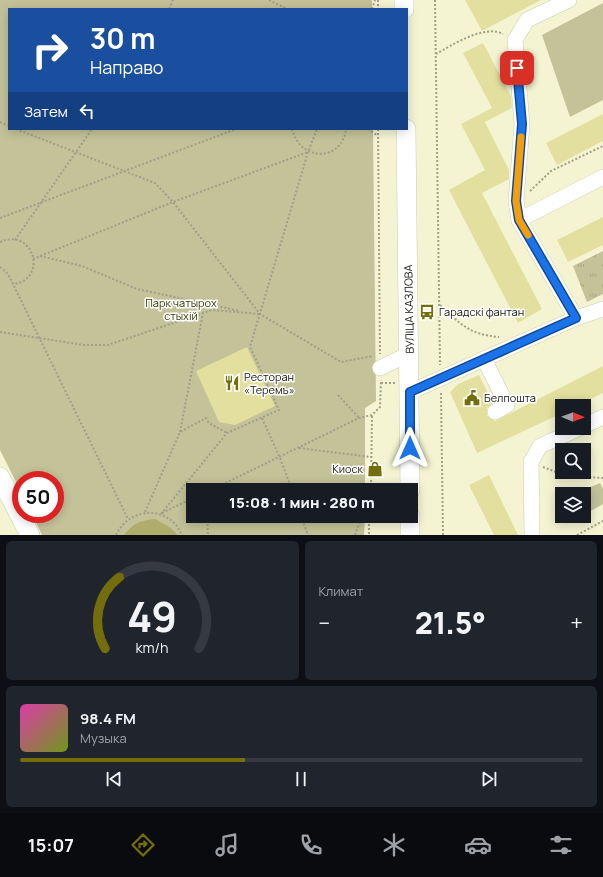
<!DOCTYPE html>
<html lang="ru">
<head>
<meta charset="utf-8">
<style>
  body { margin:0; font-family:Manrope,sans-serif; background:#20242c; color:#f1f3f6; height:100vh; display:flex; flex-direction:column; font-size:15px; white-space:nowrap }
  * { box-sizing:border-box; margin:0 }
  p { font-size:13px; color:#9ea1a6 }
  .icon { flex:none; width:22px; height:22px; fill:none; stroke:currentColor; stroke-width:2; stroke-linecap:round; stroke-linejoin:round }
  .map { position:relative; height:535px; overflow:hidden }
  .drawer { display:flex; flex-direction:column; gap:6px; padding:6px; background:#0d0f14; flex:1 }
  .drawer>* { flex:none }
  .top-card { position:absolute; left:8px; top:8px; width:400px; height:122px; border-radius:0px; box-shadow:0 2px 10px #0003; background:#1a4fa0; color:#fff; overflow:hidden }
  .needle { width:26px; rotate:91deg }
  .fabs { position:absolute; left:555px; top:399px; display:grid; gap:8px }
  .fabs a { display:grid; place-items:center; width:36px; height:36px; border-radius:0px; background:#171b24; box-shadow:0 2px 10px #0003; font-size:20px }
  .speed { position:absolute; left:12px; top:471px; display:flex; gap:8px; font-size:20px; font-weight:700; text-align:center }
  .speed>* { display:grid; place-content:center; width:52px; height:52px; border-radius:50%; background:#171b24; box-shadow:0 2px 10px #0003; line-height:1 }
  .speed .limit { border:6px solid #d22; background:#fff; color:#111 }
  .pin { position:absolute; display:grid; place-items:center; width:34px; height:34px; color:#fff; margin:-17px; border-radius:8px; box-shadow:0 2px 6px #0006 }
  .me { position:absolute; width:44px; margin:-22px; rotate:0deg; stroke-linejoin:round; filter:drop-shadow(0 0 3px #0008) }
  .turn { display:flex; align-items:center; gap:14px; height:84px; padding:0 16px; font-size:18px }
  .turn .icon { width:52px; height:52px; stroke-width:2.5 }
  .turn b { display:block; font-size:28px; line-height:34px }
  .then { display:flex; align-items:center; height:38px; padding:0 16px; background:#0003; gap:8px; font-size:15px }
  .big { font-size:30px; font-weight:800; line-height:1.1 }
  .drawer .card { flex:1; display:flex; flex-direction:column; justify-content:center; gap:6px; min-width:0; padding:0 14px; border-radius:6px; background:#20242c }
  .drawer .dial { align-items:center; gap:0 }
  .dial svg { height:104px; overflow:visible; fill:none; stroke:#363941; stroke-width:7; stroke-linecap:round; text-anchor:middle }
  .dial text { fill:#f1f3f6; stroke:none }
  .song { display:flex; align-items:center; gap:12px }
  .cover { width:48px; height:48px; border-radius:6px; background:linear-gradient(135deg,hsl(320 70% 55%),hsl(80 70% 35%)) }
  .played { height:4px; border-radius:2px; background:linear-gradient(90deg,#736d0c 40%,#363941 40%) }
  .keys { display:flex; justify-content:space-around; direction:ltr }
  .heat { display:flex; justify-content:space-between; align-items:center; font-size:22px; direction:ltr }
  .drawer .tiles { flex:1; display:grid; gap:6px; grid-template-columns:1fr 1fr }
  .card:last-child { grid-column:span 2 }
  .trip { position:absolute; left:186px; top:483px; width:232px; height:40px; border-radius:0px; background:#171b24; box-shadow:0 2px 10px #0003; font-weight:800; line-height:40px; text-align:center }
  .menu { display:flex; height:64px; justify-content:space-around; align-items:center; background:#090b0e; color:#9ea1a6 }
  .menu .icon { width:28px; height:28px }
  .menu .on { color:#736d0c }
  .menu b { font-size:18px; color:#f1f3f6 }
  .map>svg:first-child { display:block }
  .grass { fill:url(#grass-tufts) }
  .green { fill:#c3c299 }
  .water { fill:#afac6c }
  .building { fill:#e3e09f }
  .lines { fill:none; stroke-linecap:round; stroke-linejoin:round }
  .minor-casing { stroke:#cdccac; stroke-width:16 }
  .major-casing { stroke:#cdccac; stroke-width:20 }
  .path { stroke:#a09f87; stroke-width:2; stroke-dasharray:2 2; stroke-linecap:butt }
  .minor { stroke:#fff; stroke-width:15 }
  .major { stroke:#fff; stroke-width:19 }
  .route-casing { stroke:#114b97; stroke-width:10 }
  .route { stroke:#1a73e8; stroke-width:7 }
  .slow { stroke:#f59e0b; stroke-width:7 }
  .labels { text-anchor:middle; stroke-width:3; stroke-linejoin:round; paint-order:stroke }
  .park-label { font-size:11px; fill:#383500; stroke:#fff }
  .street-label { font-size:11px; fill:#16150a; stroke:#fff }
  .poi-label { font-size:11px; fill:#16150a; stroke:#fff; text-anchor:start }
</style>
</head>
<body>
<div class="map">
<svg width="603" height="535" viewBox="0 0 603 535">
  <defs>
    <pattern id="grass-tufts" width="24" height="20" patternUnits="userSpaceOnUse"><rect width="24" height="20" fill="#c3c299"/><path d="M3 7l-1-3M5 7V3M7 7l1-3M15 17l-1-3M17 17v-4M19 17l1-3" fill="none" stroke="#a7a682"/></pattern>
  </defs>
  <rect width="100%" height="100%" fill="#f4f4d3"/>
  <polygon class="grass" points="603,251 603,294 587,302 573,266"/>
  <g class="green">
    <polygon points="0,0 372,0 372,9 9,9 9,129 373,129 376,401 365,408 365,490 193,490 193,516 365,516 364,535 42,535 32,514 55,514 55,480 21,480 21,492 0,450"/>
    <polygon points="603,3 603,100 570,117 542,35"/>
    <polygon points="600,483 603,489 603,504 589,512 584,501 584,494 581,494 579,492"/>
  </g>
  <path class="water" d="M 155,519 L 171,528 L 177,535 L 124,535 C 132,524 141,520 155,519 Z"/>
  <g class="building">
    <polygon points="465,0 541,0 482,31"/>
    <polygon points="483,43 511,96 512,108 485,122 509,170 509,179 482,193 542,309 518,323 449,190 485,170 461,124 492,108 463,53"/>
    <polygon points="603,114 603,141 557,165 546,143"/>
    <polygon points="603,217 603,245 568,262 557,240"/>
    <polygon points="247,347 275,406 235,425 219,422 196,371"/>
    <polygon points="603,366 603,393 576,406 562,406 562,413 477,453 450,392 458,384 479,375 493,403 487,408 487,416 495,421"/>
    <polygon points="489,475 518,535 494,535 469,485"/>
  </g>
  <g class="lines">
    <defs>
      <g id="minor">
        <polyline points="569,0 527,20 515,40 522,124 516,201 519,220 576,318"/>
        <polyline points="519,220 603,177"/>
        <polyline points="484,359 507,405 495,412"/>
        <polyline points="380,368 409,354"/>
        <polyline points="410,392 576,318 603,309"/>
        <polyline points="584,426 603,417"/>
        <polyline points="532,535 531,462 540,446 580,428"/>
      </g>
      <g id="major">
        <polyline points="404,0 404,9"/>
        <polyline points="406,129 410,490"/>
        <polyline points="0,477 30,535"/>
        <polyline points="410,516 410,535"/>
      </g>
    </defs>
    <use href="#minor" class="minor-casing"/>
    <use href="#major" class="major-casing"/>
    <g class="path">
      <polyline points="269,0 287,9"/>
      <polyline points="378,0 378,9"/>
      <polyline points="435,0 440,365"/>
      <polyline points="169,9 173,0"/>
      <polyline points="372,9 375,0"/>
      <path d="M 436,54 C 452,45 485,24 503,34"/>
      <polyline points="0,122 9,126"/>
      <polyline points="16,129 155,183 173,202 260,314 341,362 373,356"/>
      <path d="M 292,129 C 300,162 342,162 346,129"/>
      <polyline points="368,129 378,136"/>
      <polyline points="378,129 380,354"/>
      <polyline points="530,191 551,171 603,146"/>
      <polyline points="0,218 236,129"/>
      <polyline points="15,240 92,129"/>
      <path d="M 0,242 C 34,227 48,279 14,284"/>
      <polyline points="40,256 82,266 137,289 240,311"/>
      <polyline points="33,259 173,202 308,152"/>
      <polyline points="0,267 8,274 128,519"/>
      <path d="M 440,305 C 462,325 468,334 499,337"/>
      <polyline points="0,332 84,345 108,345 212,310 260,314"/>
      <polyline points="381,383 395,383"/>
      <polyline points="441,393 443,535"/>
      <polyline points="338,395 359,418"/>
      <polyline points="262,418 280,458 292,490"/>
      <polyline points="180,432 203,313"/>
      <polyline points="299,448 371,457"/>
      <polyline points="543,467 566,476 603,478"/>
      <polyline points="211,490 359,418 372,415 380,407 381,380"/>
      <polyline points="371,490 372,415"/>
      <polyline points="145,512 180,432 206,418 209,423 227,433"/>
      <polyline points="162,513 193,498"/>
      <polyline points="161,514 227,433 279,410 250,347 308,152 317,129"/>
      <polyline points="207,516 208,535"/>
      <polyline points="301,516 308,535"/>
      <polyline points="369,516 369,535"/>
      <path d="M 116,535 C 130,506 169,505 182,535"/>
      <polyline points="355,535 362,516"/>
      <polyline points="577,535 603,521"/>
    </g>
    <use href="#minor" class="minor"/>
    <use href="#major" class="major"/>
  </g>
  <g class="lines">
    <defs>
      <polyline id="route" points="410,448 410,392 576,318 519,220 516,201 522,124 517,68"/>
    </defs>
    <use href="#route" class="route-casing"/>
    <use href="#route" class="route"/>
    <polyline class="slow" points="521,137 516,201 519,220 528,235"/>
  </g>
  <defs>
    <symbol id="bus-bare" viewBox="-9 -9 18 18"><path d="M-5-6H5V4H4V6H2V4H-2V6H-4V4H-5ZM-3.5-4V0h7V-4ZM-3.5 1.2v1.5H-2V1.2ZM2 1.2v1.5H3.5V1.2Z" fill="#736d0c" stroke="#fff" stroke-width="2.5" paint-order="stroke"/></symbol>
    <symbol id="restaurant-bare" viewBox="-9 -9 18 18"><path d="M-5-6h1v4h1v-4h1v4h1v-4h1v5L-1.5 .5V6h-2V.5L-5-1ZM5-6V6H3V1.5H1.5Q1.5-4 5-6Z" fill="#736d0c" stroke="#fff" stroke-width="2.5" paint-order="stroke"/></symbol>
    <symbol id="civic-bare" viewBox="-9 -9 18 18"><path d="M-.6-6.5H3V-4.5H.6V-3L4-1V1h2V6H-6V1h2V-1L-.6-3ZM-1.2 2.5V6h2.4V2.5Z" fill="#736d0c" stroke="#fff" stroke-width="2.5" paint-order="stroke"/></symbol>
    <symbol id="shop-bare" viewBox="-9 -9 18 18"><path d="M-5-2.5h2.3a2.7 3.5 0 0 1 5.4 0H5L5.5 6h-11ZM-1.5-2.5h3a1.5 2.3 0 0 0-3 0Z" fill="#736d0c" stroke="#fff" stroke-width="2.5" paint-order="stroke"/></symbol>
  </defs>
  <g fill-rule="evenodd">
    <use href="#bus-bare" x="416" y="301" width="22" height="22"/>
    <use href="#restaurant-bare" x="221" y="372" width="22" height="22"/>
    <use href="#civic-bare" x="461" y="387" width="22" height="22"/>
    <use href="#shop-bare" x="364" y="458" width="22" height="22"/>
  </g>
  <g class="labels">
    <g class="park-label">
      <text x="181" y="307">Парк чатырох<tspan x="181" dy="13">стыхій</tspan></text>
    </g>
    <g class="street-label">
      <text transform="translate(409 309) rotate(-91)" y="4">ВУЛІЦА КАЗЛОВА</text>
    </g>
    <g class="poi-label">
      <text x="439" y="316">Гарадскі фантан</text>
      <text x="244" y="381">Ресторан<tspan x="244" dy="13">«Теремъ»</tspan></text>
      <text x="484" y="402">Белпошта</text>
      <text x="363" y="473" text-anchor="end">Киоск</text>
    </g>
  </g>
</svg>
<div class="fabs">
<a><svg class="needle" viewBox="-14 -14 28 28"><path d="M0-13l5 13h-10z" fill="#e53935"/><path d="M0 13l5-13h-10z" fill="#9ea1a6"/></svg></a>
<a><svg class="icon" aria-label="search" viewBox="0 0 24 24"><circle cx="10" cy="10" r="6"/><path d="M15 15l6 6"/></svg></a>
<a><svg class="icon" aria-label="layers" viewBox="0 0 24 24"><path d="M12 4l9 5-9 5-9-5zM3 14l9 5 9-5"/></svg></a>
</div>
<div class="speed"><div class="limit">50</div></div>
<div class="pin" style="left:517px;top:68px;background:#d93025"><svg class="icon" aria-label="arrive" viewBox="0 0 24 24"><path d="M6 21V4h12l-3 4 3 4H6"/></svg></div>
<svg class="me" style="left:410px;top:448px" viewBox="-20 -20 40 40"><path d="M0-17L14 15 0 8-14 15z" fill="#1a73e8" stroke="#fff" stroke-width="4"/></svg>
<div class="trip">15:08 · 1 мин · 280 m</div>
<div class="top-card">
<div class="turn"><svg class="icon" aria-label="right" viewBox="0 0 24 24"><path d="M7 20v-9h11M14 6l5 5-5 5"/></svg><div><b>30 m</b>Направо</div></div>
<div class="then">Затем<svg class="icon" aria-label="left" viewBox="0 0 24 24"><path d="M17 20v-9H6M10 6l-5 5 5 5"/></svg></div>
</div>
</div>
<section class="drawer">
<div class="tiles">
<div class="card dial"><svg viewBox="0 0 100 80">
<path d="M14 69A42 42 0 1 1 86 69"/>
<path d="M14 69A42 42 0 0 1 25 14" stroke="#736d0c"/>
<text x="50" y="56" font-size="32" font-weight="700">49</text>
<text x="50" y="72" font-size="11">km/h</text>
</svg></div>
<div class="card"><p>Климат</p>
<div class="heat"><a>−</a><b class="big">21.5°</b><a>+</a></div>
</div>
<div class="card">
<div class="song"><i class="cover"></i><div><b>98.4 FM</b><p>Музыка</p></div></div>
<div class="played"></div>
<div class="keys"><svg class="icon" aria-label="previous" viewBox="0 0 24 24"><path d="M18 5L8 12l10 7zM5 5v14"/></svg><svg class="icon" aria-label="pause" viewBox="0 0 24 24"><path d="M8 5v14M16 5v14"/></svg><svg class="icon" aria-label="next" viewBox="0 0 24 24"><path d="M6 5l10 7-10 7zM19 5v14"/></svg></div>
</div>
</div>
</section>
<nav class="menu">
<b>15:07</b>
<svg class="icon on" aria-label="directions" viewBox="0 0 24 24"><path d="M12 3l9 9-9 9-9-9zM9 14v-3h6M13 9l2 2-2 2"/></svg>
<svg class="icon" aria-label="music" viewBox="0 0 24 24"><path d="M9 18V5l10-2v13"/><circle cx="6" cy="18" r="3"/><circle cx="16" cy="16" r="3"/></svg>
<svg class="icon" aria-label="phone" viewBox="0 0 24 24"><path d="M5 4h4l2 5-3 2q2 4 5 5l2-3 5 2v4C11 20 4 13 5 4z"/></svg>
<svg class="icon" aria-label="climate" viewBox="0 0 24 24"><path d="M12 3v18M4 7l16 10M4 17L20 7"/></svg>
<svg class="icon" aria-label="car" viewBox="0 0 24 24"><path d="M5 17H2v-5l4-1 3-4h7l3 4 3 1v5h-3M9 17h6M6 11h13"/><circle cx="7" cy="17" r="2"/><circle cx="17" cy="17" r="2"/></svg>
<svg class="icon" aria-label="filters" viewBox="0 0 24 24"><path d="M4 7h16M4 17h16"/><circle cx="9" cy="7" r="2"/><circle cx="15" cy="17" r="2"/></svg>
</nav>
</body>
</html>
